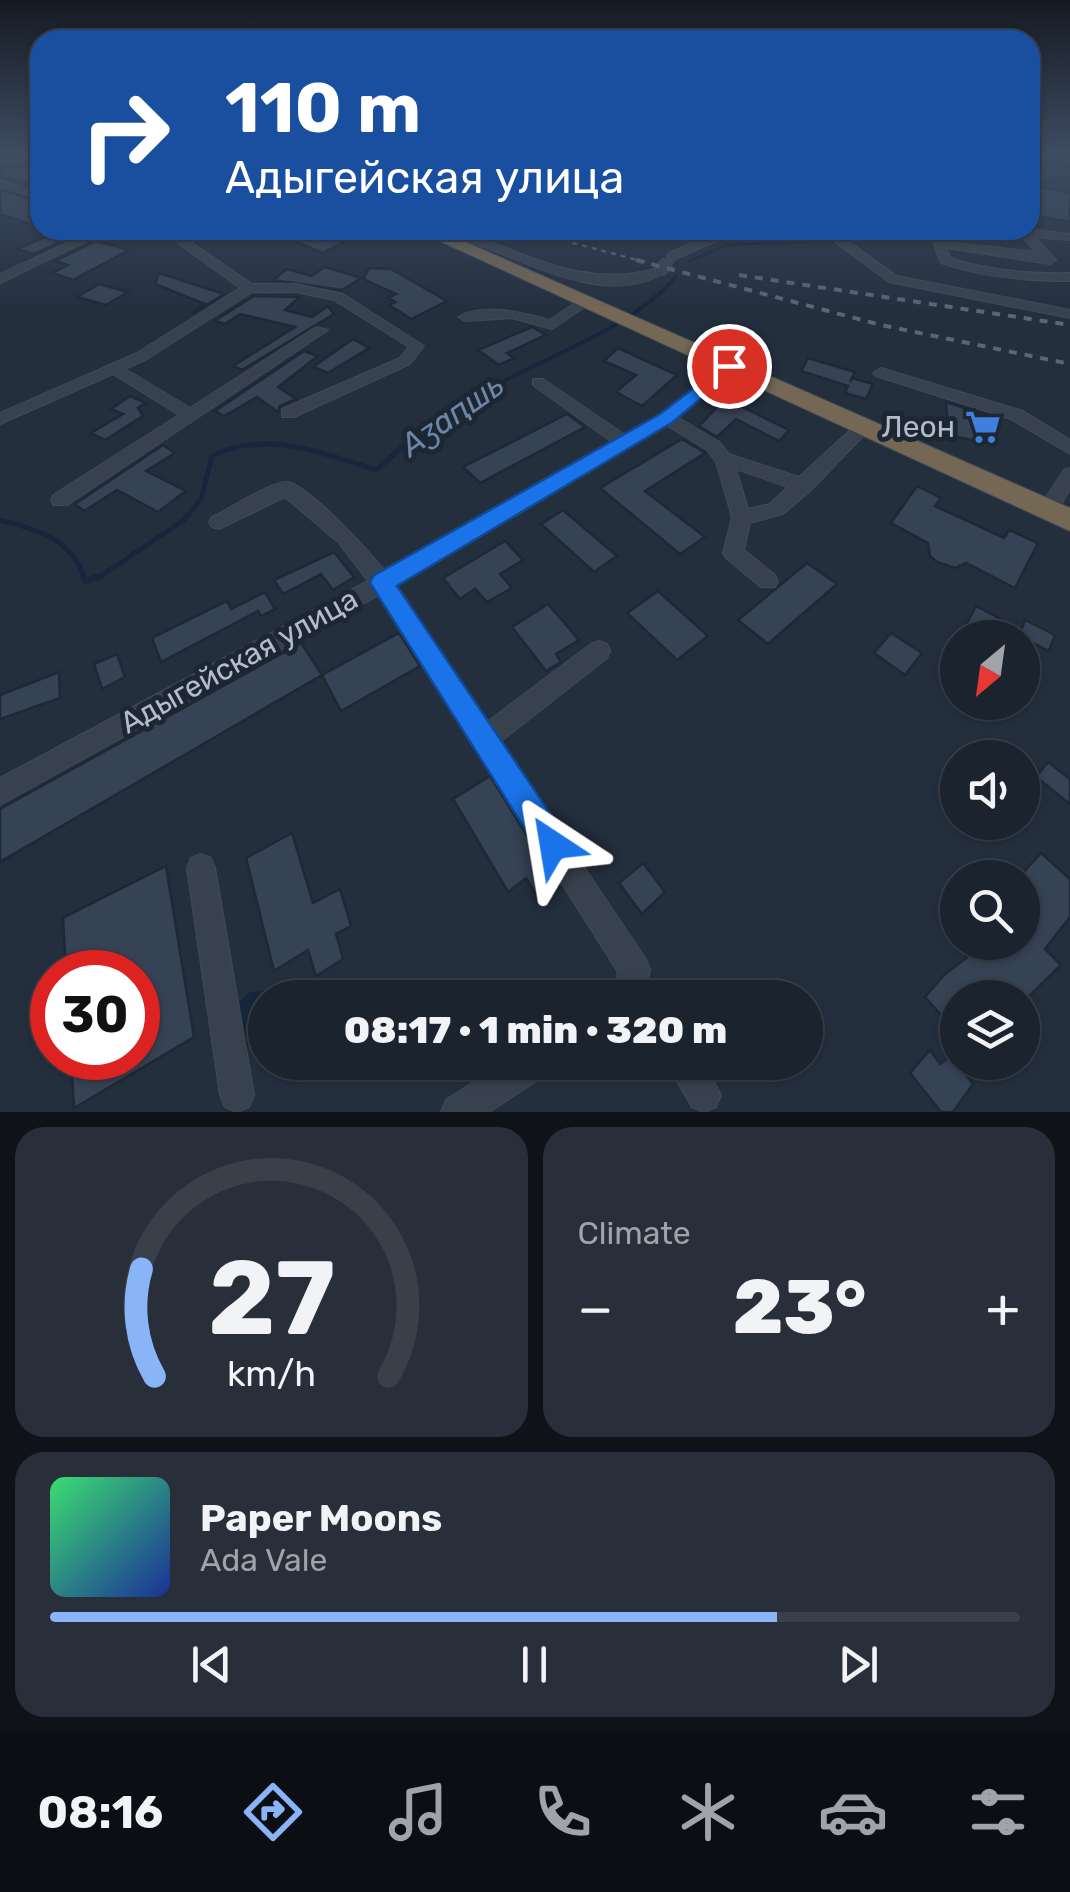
<!DOCTYPE html>
<html lang="en">
<head>
<meta charset="utf-8">
<style>
  body { margin:0; font-family:Rubik,sans-serif; background:#282f3a; color:#f1f3f6; height:100vh; display:flex; flex-direction:column; font-size:38px; white-space:nowrap }
  * { box-sizing:border-box; margin:0 }
  p { font-size:32px; color:#a0a4aa }
  .icon { flex:none; width:55px; height:55px; fill:none; stroke:currentColor; stroke-width:2; stroke-linecap:round; stroke-linejoin:round }
  .map { position:relative; height:1112px; overflow:hidden }
  .panel { display:flex; flex-direction:column; gap:15px; padding:15px; background:#0f1319; flex:1 }
  .panel>* { flex:none }
  .guide { position:absolute; left:30px; top:30px; width:1010px; height:210px; border-radius:30px; box-shadow:0 2px 8px #0004,0 0 0 2px #39404a; background:#1a4fa0; color:#fff; overflow:hidden }
  .needle { width:65px; rotate:209deg }
  .controls { position:absolute; left:940px; top:620px; display:grid; gap:20px }
  .controls a { display:grid; place-items:center; width:100px; height:100px; border-radius:50%; background:#1b232e; box-shadow:0 2px 8px #0004,0 0 0 2px #39404a; font-size:50px }
  .speed { position:absolute; left:30px; top:950px; display:flex; gap:20px; font-size:50px; font-weight:700; text-align:center }
  .speed>* { display:grid; place-content:center; width:130px; height:130px; border-radius:50%; background:#1b232e; box-shadow:0 2px 8px #0004,0 0 0 2px #39404a; line-height:1 }
  .speed .limit { border:15px solid #d22; background:#fff; color:#111 }
  .pin { position:absolute; display:grid; place-items:center; width:85px; height:85px; color:#fff; margin:-42px; border:5px solid #fff; border-radius:50%; box-shadow:0 2px 10px #0007 }
  .me { position:absolute; width:110px; margin:-55px; rotate:327deg; stroke-linejoin:round; filter:drop-shadow(0 0 8px #0008) }
  .turn { display:flex; align-items:center; gap:35px; height:210px; padding:0 30px; font-size:45px }
  .turn .icon { width:130px; height:130px; stroke-width:2.5 }
  .turn b { display:block; font-size:70px; line-height:85px }
  .big { font-size:75px; font-weight:800; line-height:1.1 }
  .panel .tile { flex:1; display:flex; flex-direction:column; justify-content:center; gap:15px; min-width:0; padding:0 35px; border-radius:30px; background:#282f3a }
  .panel .dial { align-items:center; gap:0 }
  .dial svg { height:260px; overflow:visible; fill:none; stroke:#39404a; stroke-width:7; stroke-linecap:round; text-anchor:middle }
  .dial text { fill:#f1f3f6; stroke:none }
  .song { display:flex; align-items:center; gap:30px }
  .cover { width:120px; height:120px; border-radius:15px; background:linear-gradient(135deg,hsl(140 70% 55%),hsl(230 70% 35%)) }
  .played { height:10px; border-radius:5px; background:linear-gradient(90deg,#8ab4f8 75%,#39404a 75%) }
  .keys { display:flex; justify-content:space-around; direction:ltr }
  .heat { display:flex; justify-content:space-between; align-items:center; font-size:55px; direction:ltr }
  .panel .tiles { flex:1; display:grid; gap:15px; grid-template-columns:1fr 1fr }
  .tile:last-child { grid-column:span 2 }
  .trip { position:absolute; left:248px; top:980px; width:575px; height:100px; border-radius:50px; background:#1b232e; box-shadow:0 2px 8px #0004,0 0 0 2px #39404a; font-weight:800; line-height:100px; text-align:center }
  .dock { display:flex; height:160px; justify-content:space-around; align-items:center; background:#0b0e12; color:#a0a4aa }
  .dock .icon { width:70px; height:70px }
  .dock .active { color:#8ab4f8 }
  .dock b { font-size:45px; color:#f1f3f6 }
  .map>svg:first-child { display:block }
  .water { fill:#17263c }
  .lines { fill:none; stroke-linecap:round; stroke-linejoin:round }
  .stream-far3 { stroke:#17263c; stroke-width:2.5 }
  .stream-far2 { stroke:#17263c; stroke-width:4 }
  .stream-far1 { stroke:#17263c; stroke-width:5 }
  .stream { stroke:#17263c; stroke-width:6 }
  .building { fill:#364354; stroke:#1f2835; stroke-width:2.5 }
  .minor-tunnel-far1 { stroke:#3a4453; stroke-width:10; stroke-dasharray:10 5; stroke-linecap:butt }
  .minor-tunnel { stroke:#3a4453; stroke-width:14; stroke-dasharray:14 8; stroke-linecap:butt }
  .minor-casing { stroke:#414a57; stroke-width:2 }
  .highway-casing { stroke:#434c59; stroke-width:2 }
  .minor { fill:#38414e; fill-rule:evenodd }
  .highway { fill:#746855; fill-rule:evenodd }
  .rail-far1 { stroke:#5a6575; stroke-width:2.5; stroke-dasharray:5 5; stroke-linecap:butt }
  .rail { stroke:#5a6575; stroke-width:4; stroke-dasharray:8 8; stroke-linecap:butt }
  .route { fill:#1a73e8; stroke:#114b97; stroke-width:2.5 }
  .labels { text-anchor:middle; stroke-width:10; stroke-linejoin:round; paint-order:stroke }
  .poi-label { font-size:30px; fill:#b4bcc9; stroke:#1d2633; text-anchor:end }
  .street-label { font-size:30px; fill:#b4bcc9; stroke:#1d2633 }
  .water-label { font-size:32px; font-style:italic; fill:#6d86a8; stroke:#1d2633 }
</style>
</head>
<body>
<div class="map">
<svg width="1070" height="1112" viewBox="0 0 1070 1112">
  <rect width="100%" height="100%" fill="#242f3e"/>
  <polygon class="water" points="264,991 271,997 265,998 265,1037 246,1048 233,1007 250,992"/>
  <g class="lines">
    <g class="stream-far3">
      <polyline points="1044,156 1070,169"/>
      <polyline points="1030,186 1070,177"/>
      <polyline points="689,261 728,245 811,241 879,230"/>
    </g>
    <path class="stream-far2" d="M 472,399 C 537,358 624,335 676,277"/>
    <g class="stream-far1">
      <path d="M 0,520 C 35,529 73,539 84,578"/>
      <path d="M 98,578 L 184,520 L 201,499 L 212,456 C 267,429 321,453 376,470 L 417,434 L 475,397"/>
    </g>
    <polyline class="stream" points="83,575 85,581 103,575"/>
  </g>
  <g class="building">
    <polygon points="11,166 40,167 40,185 0,177 0,169"/>
    <polygon points="1038,186 1070,193 1070,222 1042,217 1040,226 1030,225 1030,192 1035,193"/>
    <polygon points="0,190 40,201 40,227 0,214"/>
    <polygon points="267,230 311,230 343,242 323,253"/>
    <polygon points="59,231 75,235 34,254 17,249"/>
    <polygon points="96,241 129,250 73,280 52,273 68,265 55,261"/>
    <polygon points="325,267 361,278 342,290 273,280 287,269 311,276"/>
    <polygon points="369,268 391,269 447,301 411,319 389,305 395,302 388,298 396,294 363,279"/>
    <polygon points="159,273 224,294 192,314 205,304 155,284"/>
    <polygon points="99,284 128,292 106,305 77,297"/>
    <polygon points="254,296 300,297 285,310 312,317 328,306 334,314 242,370 233,366 295,327 240,314 225,324 214,321"/>
    <polygon points="532,327 546,335 507,353 514,358 499,365 478,350"/>
    <polygon points="353,339 369,348 328,373 313,367"/>
    <polygon points="618,348 677,375 642,406 616,392 636,375 604,361"/>
    <polygon points="304,351 318,356 278,387 296,399 280,406 278,412 257,397 224,416 215,411"/>
    <polygon points="808,358 855,372 850,382 852,378 873,384 866,399 845,393 848,386 801,371"/>
    <polygon points="130,396 146,403 138,408 143,416 105,440 91,433 123,414 111,409"/>
    <polygon points="722,402 734,403 789,430 779,441 736,419 717,437 699,426"/>
    <polygon points="946,402 990,416 995,445 948,435"/>
    <polygon points="567,414 585,427 480,483 463,467"/>
    <polygon points="682,439 705,453 645,491 705,537 680,554 600,488"/>
    <polygon points="163,445 175,453 146,471 186,491 158,512 117,490 84,511 75,504"/>
    <polygon points="917,486 941,498 935,506 1004,538 1009,530 1038,543 1015,588 966,563 955,568 937,562 930,556 928,543 891,523"/>
    <polygon points="563,510 617,556 594,572 541,524"/>
    <polygon points="505,541 523,560 500,574 512,588 487,602 475,589 460,599 443,578"/>
    <polygon points="334,552 354,577 333,590 321,574 283,594 274,580"/>
    <polygon points="807,563 837,584 768,644 738,620"/>
    <polygon points="658,591 708,636 677,660 627,613"/>
    <polygon points="265,592 275,609 261,616 258,611 161,662 152,638 227,601 231,609"/>
    <polygon points="548,604 579,640 556,654 561,662 546,671 512,627"/>
    <polygon points="976,606 1014,626 1009,638 989,638 966,625"/>
    <polygon points="1025,620 1055,635 1049,651 1019,636"/>
    <polygon points="399,633 420,666 341,711 322,675"/>
    <polygon points="891,633 922,653 905,675 874,653"/>
    <polygon points="301,643 322,675 0,862 0,809"/>
    <polygon points="117,654 125,677 102,689 94,664"/>
    <polygon points="59,672 60,698 0,719 0,695"/>
    <polygon points="1048,762 1070,779 1070,804 1036,777"/>
    <polygon points="490,776 560,888 541,903 526,878 508,892 453,799"/>
    <polygon points="292,833 313,903 340,889 351,926 336,934 343,959 316,976 308,950 274,971 246,858"/>
    <polygon points="1041,853 1070,879 1070,917 1045,949 1061,965 1027,998 958,998 958,1034 925,997 944,975 987,942 1022,942 1022,874"/>
    <polygon points="643,863 665,892 642,914 619,883"/>
    <polygon points="166,866 194,1037 74,1108 71,1058 138,1058 138,972 66,972 63,918"/>
    <polygon points="930,1050 940,1064 958,1050 958,1065 973,1084 953,1112 941,1112 910,1073"/>
  </g>
  <g class="lines">
    <polyline class="minor-tunnel-far1" points="668,262 673,256"/>
    <polyline class="minor-tunnel" points="659,272 670,260"/>
    <defs>
      <g id="minor">
        <rect x="0" y="156" width="40" height="6"/>
        <polygon points="0,180 37,192 38,194 33,197 0,186"/>
        <path d="M 1030,229 L 1070,234 L 1070,240 L 1035,237 L 1056,260 L 1050,264 L 947,248 L 950,258 C 990,271 1029,274 1070,273 L 1070,281 C 1025,281 983,277 941,263 L 934,244 L 940,241 L 1036,252 L 1021,235 L 996,230 Z"/>
        <polygon points="95,230 110,230 0,283 0,274"/>
        <polygon points="160,230 173,230 252,284 296,284 343,294 424,346 410,364 294,417 282,417 282,409 400,358 409,347 334,300 296,292 252,292 147,359 125,369 190,408 316,327 328,330 67,505 53,505 51,500 53,495 179,415 113,374 0,424 0,413 137,353 240,288"/>
        <polygon points="230,230 248,230 270,238 264,241"/>
        <path d="M 436,230 L 454,230 L 472,235 C 538,259 588,288 659,268 L 665,272 C 613,306 538,268 487,248 C 471,242 451,238 436,230 Z"/>
        <polygon points="667,230 684,230 699,236 701,240 726,230 742,230 673,260 667,256 669,253 688,245 689,240"/>
        <polygon points="819,230 832,230 897,276 1070,310 1070,318 889,282"/>
        <path d="M 580,299 L 592,302 L 552,329 L 512,318 L 465,321 L 458,317 C 484,302 523,313 550,320 Z"/>
        <path d="M 729,363 L 734,364 L 734,370 L 677,417 L 719,442 L 729,454 L 799,477 L 858,423 L 864,422 L 872,427 L 810,491 L 783,514 L 750,523 L 744,550 L 775,575 L 778,581 L 775,587 L 761,587 L 726,558 L 723,553 L 732,517 L 716,462 L 707,450 L 666,425 L 395,586 L 487,722 L 591,644 L 599,641 L 607,644 L 610,651 L 607,658 L 500,742 L 645,958 L 650,969 L 645,998 L 613,998 L 618,972 L 379,595 L 0,805 L 0,778 L 368,581 L 338,542 L 285,497 L 219,529 L 212,527 L 209,522 L 212,517 C 231,508 265,485 285,482 C 305,480 371,554 385,571 L 612,442 L 533,385 L 533,379 L 543,379 L 625,435 L 660,414 ZM 736,469 L 788,487 L 770,504 L 748,509 Z"/>
        <polygon points="881,368 1023,411 1070,440 1070,454 1011,419 876,376 873,373"/>
        <polygon points="1070,468 1070,489 1055,515 1041,515 1039,510 1041,505 1064,470"/>
        <polygon points="201,854 211,858 215,868 254,1095 249,1107 237,1112 225,1107 220,1095 187,868 191,858"/>
        <polygon points="504,1062 552,1062 547,1074 489,1112 441,1112 446,1100"/>
        <polygon points="666,1062 703,1062 721,1095 716,1107 704,1112 692,1107"/>
      </g>
      <polygon id="highway" points="416,230 438,230 1070,508 1070,531"/>
    </defs>
    <use href="#minor" class="minor-casing"/>
    <use href="#highway" class="highway-casing"/>
    <use href="#minor" class="minor"/>
    <use href="#highway" class="highway"/>
    <polyline class="rail-far1" points="524,230 645,262"/>
    <g class="rail">
      <polyline points="636,260 881,325 1070,364"/>
      <polyline points="739,275 1070,325"/>
    </g>
  </g>
  <linearGradient id="sky" x2="0" y2="1"><stop stop-color="#141a22"/><stop offset="0.5" stop-color="#3f4d63"/><stop offset="1" stop-color="#3f4d63" stop-opacity="0"/></linearGradient>
  <rect width="1070" height="311" fill="url(#sky)"/>
  <polygon class="route" points="729,361 735,363 735,370 673,422 397,586 564,834 569,845 564,856 553,861 542,856 370,583 373,576 660,414"/>
  <defs>
    <symbol id="supermarket-bare" viewBox="-9 -9 18 18"><path d="M-6-5.5h2.5l.6 2H6L4.5 2H-2.5L-4.4-4H-6ZM-1.5 3.2a1.3 1.3 0 1 0 .1 0ZM3 3.2a1.3 1.3 0 1 0 .1 0Z" fill="#3f7fe0" stroke="#1d2633" stroke-width="2.5" paint-order="stroke"/></symbol>
  </defs>
  <g fill-rule="evenodd">
    <use href="#supermarket-bare" x="958" y="402" width="50" height="50"/>
  </g>
  <g class="labels">
    <g class="poi-label">
      <text x="955" y="437">Леон</text>
    </g>
    <g class="street-label">
      <text transform="translate(239 661) rotate(-29)" y="10">Адыгейская улица</text>
    </g>
    <g class="water-label">
      <text transform="translate(452 415) rotate(-35)" y="11">Аӡаԥшь</text>
    </g>
  </g>
</svg>
<div class="controls">
<a><svg class="needle" viewBox="-14 -14 28 28"><path d="M0-13l5 13h-10z" fill="#e53935"/><path d="M0 13l5-13h-10z" fill="#a0a4aa"/></svg></a>
<a><svg class="icon" aria-label="sound" viewBox="0 0 24 24"><path d="M4 9h4l5-4v14l-5-4H4zM17 9q2 3 0 6"/></svg></a>
<a><svg class="icon" aria-label="search" viewBox="0 0 24 24"><circle cx="10" cy="10" r="6"/><path d="M15 15l6 6"/></svg></a>
<a><svg class="icon" aria-label="layers" viewBox="0 0 24 24"><path d="M12 4l9 5-9 5-9-5zM3 14l9 5 9-5"/></svg></a>
</div>
<div class="speed"><div class="limit">30</div></div>
<div class="pin" style="left:729px;top:366px;background:#d93025"><svg class="icon" aria-label="arrive" viewBox="0 0 24 24"><path d="M6 21V4h12l-3 4 3 4H6"/></svg></div>
<svg class="me" style="left:553px;top:845px" viewBox="-20 -20 40 40"><path d="M0-17L14 15 0 8-14 15z" fill="#1a73e8" stroke="#fff" stroke-width="4"/></svg>
<div class="trip">08:17 · 1 min · 320 m</div>
<div class="guide">
<div class="turn"><svg class="icon" aria-label="right" viewBox="0 0 24 24"><path d="M7 20v-9h11M14 6l5 5-5 5"/></svg><div><b>110 m</b>Адыгейская улица</div></div>
</div>
</div>
<section class="panel">
<div class="tiles">
<div class="tile dial"><svg viewBox="0 0 100 80">
<path d="M14 69A42 42 0 1 1 86 69"/>
<path d="M14 69A42 42 0 0 1 10 36" stroke="#8ab4f8"/>
<text x="50" y="56" font-size="32" font-weight="700">27</text>
<text x="50" y="72" font-size="11">km/h</text>
</svg></div>
<div class="tile"><p>Climate</p>
<div class="heat"><a>−</a><b class="big">23°</b><a>+</a></div>
</div>
<div class="tile">
<div class="song"><i class="cover"></i><div><b>Paper Moons</b><p>Ada Vale</p></div></div>
<div class="played"></div>
<div class="keys"><svg class="icon" aria-label="previous" viewBox="0 0 24 24"><path d="M18 5L8 12l10 7zM5 5v14"/></svg><svg class="icon" aria-label="pause" viewBox="0 0 24 24"><path d="M8 5v14M16 5v14"/></svg><svg class="icon" aria-label="next" viewBox="0 0 24 24"><path d="M6 5l10 7-10 7zM19 5v14"/></svg></div>
</div>
</div>
</section>
<nav class="dock">
<b>08:16</b>
<svg class="icon active" aria-label="directions" viewBox="0 0 24 24"><path d="M12 3l9 9-9 9-9-9zM9 14v-3h6M13 9l2 2-2 2"/></svg>
<svg class="icon" aria-label="music" viewBox="0 0 24 24"><path d="M9 18V5l10-2v13"/><circle cx="6" cy="18" r="3"/><circle cx="16" cy="16" r="3"/></svg>
<svg class="icon" aria-label="phone" viewBox="0 0 24 24"><path d="M5 4h4l2 5-3 2q2 4 5 5l2-3 5 2v4C11 20 4 13 5 4z"/></svg>
<svg class="icon" aria-label="climate" viewBox="0 0 24 24"><path d="M12 3v18M4 7l16 10M4 17L20 7"/></svg>
<svg class="icon" aria-label="car" viewBox="0 0 24 24"><path d="M5 17H2v-5l4-1 3-4h7l3 4 3 1v5h-3M9 17h6M6 11h13"/><circle cx="7" cy="17" r="2"/><circle cx="17" cy="17" r="2"/></svg>
<svg class="icon" aria-label="filters" viewBox="0 0 24 24"><path d="M4 7h16M4 17h16"/><circle cx="9" cy="7" r="2"/><circle cx="15" cy="17" r="2"/></svg>
</nav>
</body>
</html>
